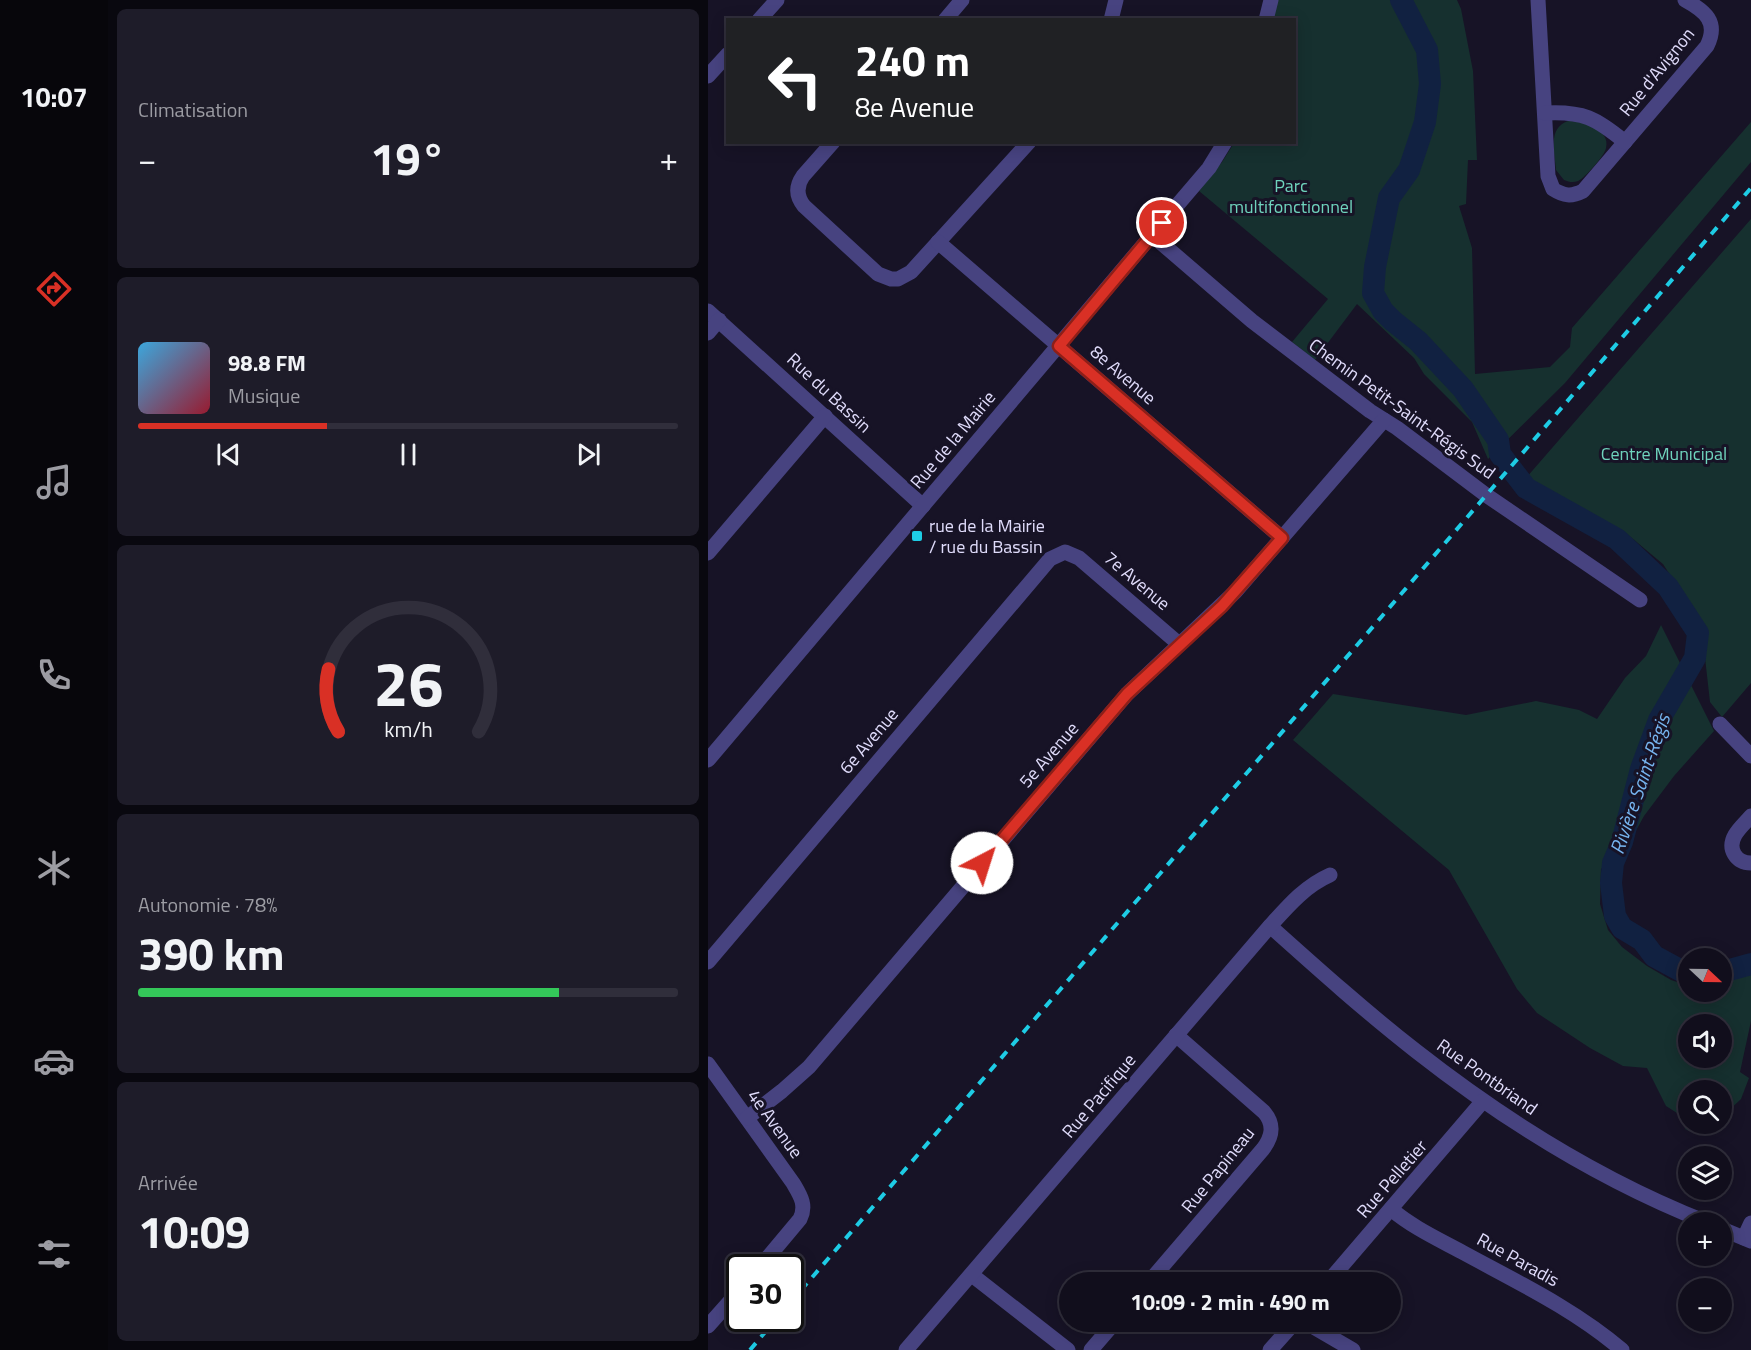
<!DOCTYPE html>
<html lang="fr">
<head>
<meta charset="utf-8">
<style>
  body { margin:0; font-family:"Titillium Web",sans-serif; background:#1e1c29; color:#f1f3f6; height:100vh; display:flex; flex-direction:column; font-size:22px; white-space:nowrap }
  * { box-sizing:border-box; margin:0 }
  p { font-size:20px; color:#9c9ca3 }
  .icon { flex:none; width:33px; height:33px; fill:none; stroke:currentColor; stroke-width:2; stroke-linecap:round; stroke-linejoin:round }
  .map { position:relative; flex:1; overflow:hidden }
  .panel { display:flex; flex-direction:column; gap:9px; padding:9px; background:#09080f; width:600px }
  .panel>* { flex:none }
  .hud { position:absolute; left:18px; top:18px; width:570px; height:126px; border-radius:0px; box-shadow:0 3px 15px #0003,0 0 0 2px #302e3b; background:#202124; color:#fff; overflow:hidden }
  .needle { width:39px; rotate:112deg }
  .fabs { position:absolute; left:970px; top:948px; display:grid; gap:12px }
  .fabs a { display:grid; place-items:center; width:54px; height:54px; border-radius:50%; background:#110e1c; box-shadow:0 3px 15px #0003,0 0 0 2px #302e3b; font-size:30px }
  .speed { position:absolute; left:18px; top:1254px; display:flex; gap:12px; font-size:30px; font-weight:700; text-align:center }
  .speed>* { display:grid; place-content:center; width:78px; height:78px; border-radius:50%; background:#110e1c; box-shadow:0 3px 15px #0003,0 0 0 2px #302e3b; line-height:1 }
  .speed .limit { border:3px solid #111; border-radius:9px; background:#fff; color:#111 }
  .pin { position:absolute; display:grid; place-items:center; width:51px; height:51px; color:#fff; margin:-26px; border:3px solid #fff; border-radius:50%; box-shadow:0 2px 6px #0007 }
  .me { position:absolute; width:66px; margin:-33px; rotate:40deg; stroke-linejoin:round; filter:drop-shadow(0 0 4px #0008) }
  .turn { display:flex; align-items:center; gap:21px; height:126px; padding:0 30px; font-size:27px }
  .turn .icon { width:78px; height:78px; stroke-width:2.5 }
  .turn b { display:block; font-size:42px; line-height:51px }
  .big { font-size:45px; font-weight:700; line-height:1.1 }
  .panel .tile { flex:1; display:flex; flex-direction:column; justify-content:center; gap:9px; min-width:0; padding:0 21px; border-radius:9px; background:#1e1c29 }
  .panel .dial { align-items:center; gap:0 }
  .dial svg { height:156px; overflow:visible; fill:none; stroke:#302e3b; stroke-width:7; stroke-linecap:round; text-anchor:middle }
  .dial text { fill:#f1f3f6; stroke:none }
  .song { display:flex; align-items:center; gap:18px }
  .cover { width:72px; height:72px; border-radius:9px; background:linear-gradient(135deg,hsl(200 70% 55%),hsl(350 70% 35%)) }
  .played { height:6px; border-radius:3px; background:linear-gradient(90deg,#d93025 35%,#302e3b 35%) }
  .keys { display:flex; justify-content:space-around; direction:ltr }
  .heat { display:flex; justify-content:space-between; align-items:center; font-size:33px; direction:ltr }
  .charge { height:9px; border-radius:4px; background:linear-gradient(90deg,#34c759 78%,#302e3b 0) }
  .trip { position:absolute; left:351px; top:1272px; width:342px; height:60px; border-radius:30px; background:#110e1c; box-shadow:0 3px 15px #0003,0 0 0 2px #302e3b; font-weight:700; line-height:60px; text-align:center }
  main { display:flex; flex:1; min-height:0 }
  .dock { display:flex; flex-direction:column; width:108px; justify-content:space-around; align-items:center; background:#07060b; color:#9c9ca3 }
  .dock .icon { width:42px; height:42px }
  .dock .on { color:#d93025 }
  .dock b { font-size:27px; color:#f1f3f6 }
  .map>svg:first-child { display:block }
  .green { fill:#16302f; fill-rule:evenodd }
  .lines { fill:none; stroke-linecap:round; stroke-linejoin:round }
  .river { stroke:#112141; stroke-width:22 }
  .minor { stroke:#474380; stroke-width:15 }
  .rail { stroke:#1ecce5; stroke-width:4; stroke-dasharray:9 8; stroke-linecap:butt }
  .route-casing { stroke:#8d1f18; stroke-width:15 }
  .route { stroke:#d93025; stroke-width:10 }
  .poi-dot { fill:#1ecce5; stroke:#171326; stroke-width:2 }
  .labels { text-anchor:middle; stroke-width:6; stroke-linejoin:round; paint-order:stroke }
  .street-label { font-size:18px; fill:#e0dcfb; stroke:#171326 }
  .park-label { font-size:18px; fill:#6fd4bd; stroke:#171326 }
  .poi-label { font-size:18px; fill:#e0dcfb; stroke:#171326; text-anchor:start }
  .water-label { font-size:20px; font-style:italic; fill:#76b4ef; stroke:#171326 }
</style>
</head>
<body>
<main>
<nav class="dock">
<b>10:07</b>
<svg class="icon on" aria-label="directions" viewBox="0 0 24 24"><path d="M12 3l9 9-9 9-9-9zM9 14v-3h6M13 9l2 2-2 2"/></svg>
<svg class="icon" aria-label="music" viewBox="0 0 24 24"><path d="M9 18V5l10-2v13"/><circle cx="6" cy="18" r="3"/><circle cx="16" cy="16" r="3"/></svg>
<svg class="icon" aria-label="phone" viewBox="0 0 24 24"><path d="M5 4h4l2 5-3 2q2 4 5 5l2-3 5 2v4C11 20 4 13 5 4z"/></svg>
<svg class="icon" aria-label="climate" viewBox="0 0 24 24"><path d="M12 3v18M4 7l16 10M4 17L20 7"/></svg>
<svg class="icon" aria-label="car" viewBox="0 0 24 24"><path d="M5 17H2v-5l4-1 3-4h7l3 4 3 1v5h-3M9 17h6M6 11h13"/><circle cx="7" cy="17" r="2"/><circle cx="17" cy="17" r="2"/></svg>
<svg class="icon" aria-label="filters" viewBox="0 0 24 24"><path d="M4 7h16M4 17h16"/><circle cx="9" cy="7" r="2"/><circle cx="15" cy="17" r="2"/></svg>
</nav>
<section class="panel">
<div class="tile"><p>Climatisation</p>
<div class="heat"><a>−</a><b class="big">19°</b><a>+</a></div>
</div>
<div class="tile">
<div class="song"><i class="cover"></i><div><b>98.8 FM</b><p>Musique</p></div></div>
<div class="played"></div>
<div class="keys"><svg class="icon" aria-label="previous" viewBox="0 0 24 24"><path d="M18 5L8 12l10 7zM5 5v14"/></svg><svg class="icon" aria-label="pause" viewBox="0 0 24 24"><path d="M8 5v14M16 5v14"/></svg><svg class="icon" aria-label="next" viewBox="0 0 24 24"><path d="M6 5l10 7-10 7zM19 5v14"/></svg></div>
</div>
<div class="tile dial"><svg viewBox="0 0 100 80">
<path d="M14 69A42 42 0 1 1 86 69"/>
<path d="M14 69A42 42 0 0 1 9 37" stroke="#d93025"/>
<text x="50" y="56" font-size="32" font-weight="700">26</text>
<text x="50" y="72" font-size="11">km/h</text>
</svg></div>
<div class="tile"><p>Autonomie · 78%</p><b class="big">390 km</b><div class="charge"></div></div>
<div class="tile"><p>Arrivée</p><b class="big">10:09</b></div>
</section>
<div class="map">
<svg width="1043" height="1350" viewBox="0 0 1043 1350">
  <rect width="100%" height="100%" fill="#171326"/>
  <g class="green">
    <polygon points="570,0 749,0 753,9 765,71 769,160 760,160 758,204 751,206 764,248 767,374 842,367 862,347 864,328 1043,122 1043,162 857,383 780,459 764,422 716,374 706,358 649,304 607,360 584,342 620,299 491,191 514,162 526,143 586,142 586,20 565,19"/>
    <path d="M 860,121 C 874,121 903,129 898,148 C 897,155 877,178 870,181 C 865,183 861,182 856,180 L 848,170 C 847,153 839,128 860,121 Z"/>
    <polygon points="1043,219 1043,683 1014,717 1002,702 994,631 977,598 955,564 919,534 861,506 831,488 818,478"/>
    <path d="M 953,625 L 1006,731 L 966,776 L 936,816 L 924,838 L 893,869 L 892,904 L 900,930 L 914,947 L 939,966 L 963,980 L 981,986 L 981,992 L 1014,992 L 1014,986 L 1022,985 L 1025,963 L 1043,957 L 1043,1021 L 1032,1072 L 1041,1078 L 1033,1099 L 1014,1117 L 1014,1090 L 981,1090 L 981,1124 L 1006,1124 L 998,1130 L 981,1131 L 977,1129 L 980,1120 L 958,1106 L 939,1068 L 915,1066 L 882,1048 L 829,1013 L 809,989 L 741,870 L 585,740 L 625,694 L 758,715 L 828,701 L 871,710 L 889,719 L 917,678 L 938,656 ZM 1014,1024 L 1014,1058 L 981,1058 L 981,1024 Z"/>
  </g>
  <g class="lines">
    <g class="river">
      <polyline points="693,0 719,50 722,84 717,122 701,170 681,198 667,267 665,293 675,311 685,321 710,341 755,389 790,440 792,454 818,488 909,539 960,587 990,633 987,658 951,720 933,769 914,842 905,863 903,883 907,916 914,928 934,940 946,956 981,975"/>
      <polyline points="1014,972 1043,964"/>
    </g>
    <g class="minor">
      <path d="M 830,0 L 840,176 L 845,189 C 856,196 863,197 875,191 L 999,46 C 1011,22 997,11 977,0"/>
      <polyline points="51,20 69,0"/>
      <polyline points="237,20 254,0"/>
      <polyline points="403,20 408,0"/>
      <polyline points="558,20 563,0"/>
      <polyline points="0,76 20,54"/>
      <path d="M 837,113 C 875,111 888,118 917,142"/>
      <path d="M 125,142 L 95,176 C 88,186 88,196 96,206 L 170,274 L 183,279 L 190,279 L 203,272 L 321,142"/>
      <polyline points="444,235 544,321 662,411 689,428 778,495 932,600"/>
      <polyline points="230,242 574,538"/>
      <polyline points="0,311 215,506"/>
      <polyline points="0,333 11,320"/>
      <polyline points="0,553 117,416"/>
      <polyline points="1012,724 1043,756"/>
      <polyline points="0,760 454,223 501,168 517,142"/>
      <path d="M 1043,816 C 1038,822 1031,828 1027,835 C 1019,849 1028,863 1043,863"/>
      <path d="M 562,926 C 610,969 658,1012 708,1051 C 796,1120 894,1181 998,1222"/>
      <polyline points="0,962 342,559 357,552 371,558 471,644"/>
      <path d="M 0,1064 L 85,1183 C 92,1195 99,1205 92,1219 L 51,1268"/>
      <polyline points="39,1118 74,1091 101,1067 419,694 527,592 676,420"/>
      <path d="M 683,1209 C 704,1227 730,1239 754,1252 C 809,1282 866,1309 914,1350"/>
      <polyline points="1014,1229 1043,1241"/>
      <polyline points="1036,1238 1043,1223"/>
      <polyline points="264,1275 360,1350"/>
      <path d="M 441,1282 L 555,1149 C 564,1137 567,1125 556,1112 L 468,1035"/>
      <polyline points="620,1282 775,1101"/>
      <polyline points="597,1322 645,1350"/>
      <polyline points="0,1326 32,1290"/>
      <path d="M 198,1350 L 562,926 C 580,906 597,886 622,875"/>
      <polyline points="383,1350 407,1322"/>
      <polyline points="562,1350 587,1322"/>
    </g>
    <g class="rail">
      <polyline points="82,1303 1043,188"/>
      <polyline points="42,1350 69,1318"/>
    </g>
  </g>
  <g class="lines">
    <defs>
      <polyline id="route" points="274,863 419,694 514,606 574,538 351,346 454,223"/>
    </defs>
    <use href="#route" class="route-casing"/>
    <use href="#route" class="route"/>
  </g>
  <rect class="poi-dot" x="203" y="530" width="12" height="12" rx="3"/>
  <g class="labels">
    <g class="street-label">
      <text transform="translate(949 72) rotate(-51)" y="6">Rue d'Avignon</text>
      <text transform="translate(415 375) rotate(41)" y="6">8e Avenue</text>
      <text transform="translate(121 393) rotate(43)" y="6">Rue du Bassin</text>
      <text transform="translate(694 409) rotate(36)" y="6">Chemin Petit-Saint-Régis Sud</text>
      <text transform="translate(245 440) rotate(-50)" y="6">Rue de la Mairie</text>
      <text transform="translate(429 581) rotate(40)" y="6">7e Avenue</text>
      <text transform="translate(161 741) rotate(-50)" y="6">6e Avenue</text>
      <text transform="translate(341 755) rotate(-49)" y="6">5e Avenue</text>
      <text transform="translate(779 1077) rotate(35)" y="6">Rue Pontbriand</text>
      <text transform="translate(391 1096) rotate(-50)" y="6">Rue Pacifique</text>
      <text transform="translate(67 1124) rotate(54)" y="6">4e Avenue</text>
      <text transform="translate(510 1170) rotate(-51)" y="6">Rue Papineau</text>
      <text transform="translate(684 1179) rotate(-49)" y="6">Rue Pelletier</text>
      <text transform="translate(810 1260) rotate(29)" y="6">Rue Paradis</text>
    </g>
    <g class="park-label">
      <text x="583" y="192">Parc<tspan x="583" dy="21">multifonctionnel</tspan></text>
      <text x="956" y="460">Centre Municipal</text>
    </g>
    <g class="poi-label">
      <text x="221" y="532">rue de la Mairie<tspan x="221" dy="21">/ rue du Bassin</tspan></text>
    </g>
    <g class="water-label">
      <text transform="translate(932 784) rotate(-71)" y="7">Rivière Saint-Régis</text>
    </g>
  </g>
</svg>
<div class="fabs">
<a><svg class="needle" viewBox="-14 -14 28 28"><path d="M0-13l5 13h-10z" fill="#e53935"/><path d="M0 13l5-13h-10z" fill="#9c9ca3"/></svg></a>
<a><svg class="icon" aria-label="sound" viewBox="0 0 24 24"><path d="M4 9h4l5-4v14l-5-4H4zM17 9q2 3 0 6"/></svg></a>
<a><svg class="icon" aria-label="search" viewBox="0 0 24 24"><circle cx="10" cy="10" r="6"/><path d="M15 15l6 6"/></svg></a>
<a><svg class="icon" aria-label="layers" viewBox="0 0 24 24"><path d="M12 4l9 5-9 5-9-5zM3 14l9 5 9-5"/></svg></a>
<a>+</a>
<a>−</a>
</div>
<div class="speed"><div class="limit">30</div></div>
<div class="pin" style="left:454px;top:223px;background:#d93025"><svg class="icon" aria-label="arrive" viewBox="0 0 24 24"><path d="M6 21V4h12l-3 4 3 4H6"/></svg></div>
<svg class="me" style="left:274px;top:863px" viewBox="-20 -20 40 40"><circle r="19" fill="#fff"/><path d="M0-13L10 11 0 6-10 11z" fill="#d93025"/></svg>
<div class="trip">10:09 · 2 min · 490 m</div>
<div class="hud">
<div class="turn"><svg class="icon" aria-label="left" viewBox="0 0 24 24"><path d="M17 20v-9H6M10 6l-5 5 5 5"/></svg><div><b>240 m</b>8e Avenue</div></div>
</div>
</div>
</main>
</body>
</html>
